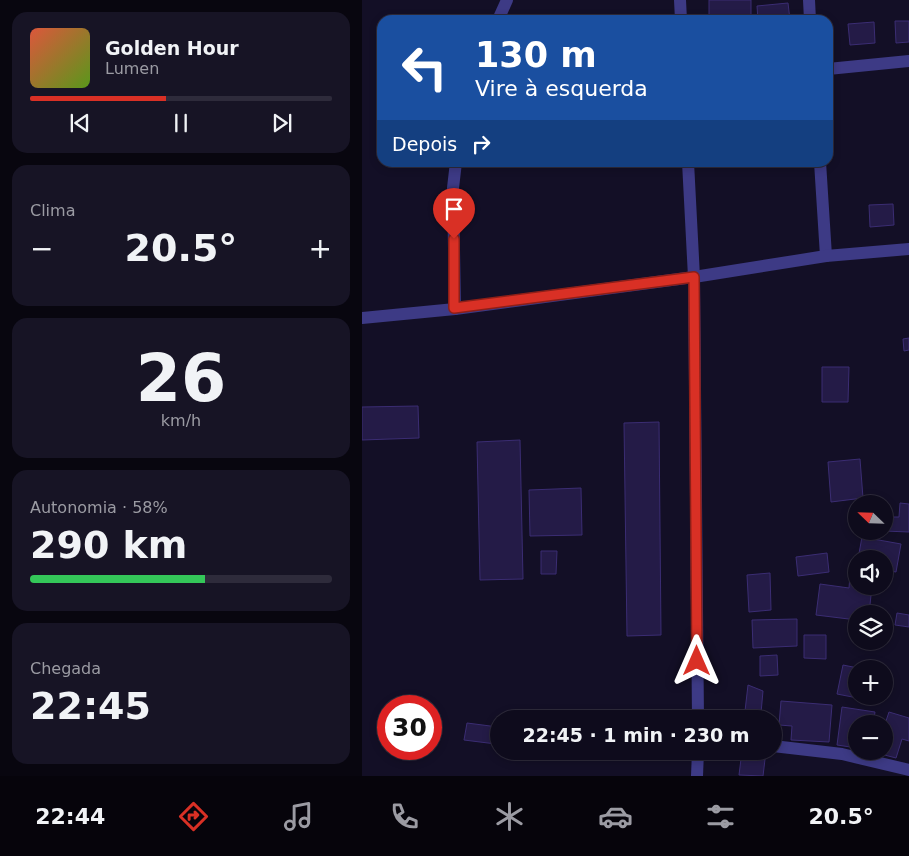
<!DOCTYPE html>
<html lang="pt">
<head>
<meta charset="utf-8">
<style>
  body { margin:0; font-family:"DejaVu Sans",sans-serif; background:#171425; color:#f1f3f6; height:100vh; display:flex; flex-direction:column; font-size:19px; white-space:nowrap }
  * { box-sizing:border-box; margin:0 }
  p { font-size:16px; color:#9b9ba3 }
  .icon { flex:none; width:28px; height:28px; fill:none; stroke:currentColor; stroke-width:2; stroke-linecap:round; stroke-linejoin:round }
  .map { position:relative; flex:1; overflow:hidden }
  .drawer { display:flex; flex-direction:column; gap:12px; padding:12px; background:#08060f; width:362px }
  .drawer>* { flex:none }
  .banner { position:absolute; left:15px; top:15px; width:456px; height:152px; border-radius:15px; box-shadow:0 2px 8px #0003,0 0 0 1px #2e2b3b; background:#1a4fa0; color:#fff; overflow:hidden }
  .needle { width:32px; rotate:293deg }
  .controls { position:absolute; left:486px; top:495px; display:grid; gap:10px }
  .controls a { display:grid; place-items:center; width:45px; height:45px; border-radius:50%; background:#0e0b1c; box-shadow:0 2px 8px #0003,0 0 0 1px #2e2b3b; font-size:25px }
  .speed { position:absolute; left:15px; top:695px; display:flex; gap:10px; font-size:25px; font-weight:700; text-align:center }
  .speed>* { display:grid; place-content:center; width:65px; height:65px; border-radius:50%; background:#0e0b1c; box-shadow:0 2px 8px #0003,0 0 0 1px #2e2b3b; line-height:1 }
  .speed .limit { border:8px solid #d22; background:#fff; color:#111 }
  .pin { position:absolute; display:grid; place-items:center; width:42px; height:42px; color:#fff; margin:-51px -21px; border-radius:50% 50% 50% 0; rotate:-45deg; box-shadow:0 0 5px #0007 }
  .pin .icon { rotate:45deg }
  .me { position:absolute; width:55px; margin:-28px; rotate:0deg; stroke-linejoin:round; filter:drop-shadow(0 0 4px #0008) }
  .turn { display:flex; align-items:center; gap:18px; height:105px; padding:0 15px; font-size:22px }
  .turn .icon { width:65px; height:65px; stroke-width:2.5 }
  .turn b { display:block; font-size:35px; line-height:42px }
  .then { display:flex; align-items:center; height:48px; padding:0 15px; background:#0003; gap:10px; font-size:19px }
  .big { font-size:38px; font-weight:700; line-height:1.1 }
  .drawer .widget { flex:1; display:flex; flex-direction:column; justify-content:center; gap:8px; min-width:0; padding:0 18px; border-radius:15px; background:#171425 }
  .drawer .dial { align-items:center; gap:0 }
  .dial b { font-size:65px; line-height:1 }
  .song { display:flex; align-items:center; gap:15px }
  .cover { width:60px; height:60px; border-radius:8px; background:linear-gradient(135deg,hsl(10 70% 55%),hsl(90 70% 35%)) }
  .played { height:5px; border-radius:2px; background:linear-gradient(90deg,#d93025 45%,#2e2b3b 45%) }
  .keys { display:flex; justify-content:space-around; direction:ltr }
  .heat { display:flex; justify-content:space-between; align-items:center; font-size:28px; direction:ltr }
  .charge { height:8px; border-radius:4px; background:linear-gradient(90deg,#34c759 58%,#2e2b3b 0) }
  .trip { position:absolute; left:128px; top:710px; width:292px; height:50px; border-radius:25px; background:#0e0b1c; box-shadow:0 2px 8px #0003,0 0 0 1px #2e2b3b; font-weight:700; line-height:50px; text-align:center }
  .dock { display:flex; height:80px; justify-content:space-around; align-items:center; background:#06040b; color:#9b9ba3 }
  .dock .icon { width:35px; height:35px }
  .dock .on { color:#d93025 }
  .dock b { font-size:22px; color:#f1f3f6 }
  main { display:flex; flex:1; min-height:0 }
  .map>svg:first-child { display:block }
  .building { fill:#241b47; stroke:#3b2d73 }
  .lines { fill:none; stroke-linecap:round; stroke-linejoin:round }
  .street { stroke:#3d3a85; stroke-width:12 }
  .route-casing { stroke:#8d1f18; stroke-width:12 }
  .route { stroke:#d93025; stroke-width:9 }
</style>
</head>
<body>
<main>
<section class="drawer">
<div class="widget">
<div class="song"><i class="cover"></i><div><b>Golden Hour</b><p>Lumen</p></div></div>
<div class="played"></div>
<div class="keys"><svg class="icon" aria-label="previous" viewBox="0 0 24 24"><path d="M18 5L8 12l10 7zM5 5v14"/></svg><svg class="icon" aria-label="pause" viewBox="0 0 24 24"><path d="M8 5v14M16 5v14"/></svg><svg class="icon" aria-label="next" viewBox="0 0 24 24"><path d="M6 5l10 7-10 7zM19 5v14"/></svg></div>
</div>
<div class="widget"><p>Clima</p>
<div class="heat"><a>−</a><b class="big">20.5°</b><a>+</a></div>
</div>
<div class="widget dial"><b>26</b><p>km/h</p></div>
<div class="widget"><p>Autonomia · 58%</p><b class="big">290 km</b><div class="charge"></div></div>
<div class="widget"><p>Chegada</p><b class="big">22:45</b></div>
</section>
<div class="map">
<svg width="547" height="776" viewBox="0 0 547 776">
  <rect width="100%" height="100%" fill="#130f26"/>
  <g class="building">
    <rect x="347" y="0" width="42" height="20"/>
    <polygon points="426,3 428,20 396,20 395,6"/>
    <polygon points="533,21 547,21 547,42 534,43"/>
    <polygon points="512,22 513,43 488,45 486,24"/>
    <polygon points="531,204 532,225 508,227 507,205"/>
    <polygon points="547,338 547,350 542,351 541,339"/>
    <polygon points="460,367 487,367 486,402 460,402"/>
    <polygon points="56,406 57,438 0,440 0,407"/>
    <polygon points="297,422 299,635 265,636 262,423"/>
    <polygon points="158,440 161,579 118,580 115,442"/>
    <polygon points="498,459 501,498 469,502 466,462"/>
    <polygon points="219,488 220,535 168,536 167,490"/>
    <polygon points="538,503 547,504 547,532 522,531 522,517 537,517"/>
    <polygon points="500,537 539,544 534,572 522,570 522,559 496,559"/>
    <polygon points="179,551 195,551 194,574 179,574"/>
    <polygon points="465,553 467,572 436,576 434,557"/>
    <polygon points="408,573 409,610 387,612 385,575"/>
    <polygon points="488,575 495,576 495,586 510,586 507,614 495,614 495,620 454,615 458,584 487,588"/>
    <polygon points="535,613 547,615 547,627 533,625"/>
    <polygon points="435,619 435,646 391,648 390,620"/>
    <polygon points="442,635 464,635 464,659 442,658"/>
    <polygon points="415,655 416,675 398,676 398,656"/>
    <polygon points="481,665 501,669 495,669 495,696 507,696 506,700 475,694"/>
    <polygon points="386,685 401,691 399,713 383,711"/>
    <polygon points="419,701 470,705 467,742 429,740 430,726 417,725"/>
    <polygon points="480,707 513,712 511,724 495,724 495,748 475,745"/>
    <polygon points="527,712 547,718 547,741 540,739 534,758 515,753 516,751 522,751 522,727"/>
    <polygon points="105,723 136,727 134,744 102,740"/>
    <polygon points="380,751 404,751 401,776 377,775"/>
  </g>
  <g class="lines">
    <g class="street">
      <polyline points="318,0 319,20"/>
      <polyline points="447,0 448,20"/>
      <polyline points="136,20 145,0"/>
      <polyline points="466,69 547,61"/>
      <polyline points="326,162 332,277 336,719"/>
      <polyline points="458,162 464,256"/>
      <polyline points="93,309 91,188 94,162"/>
      <polyline points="0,318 93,309 332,277 464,256 547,249"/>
      <polyline points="411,746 480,754 547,770"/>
      <polyline points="335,776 336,751"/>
    </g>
  </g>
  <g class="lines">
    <defs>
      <polyline id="route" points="92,239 92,308 332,277 335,661"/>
    </defs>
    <use href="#route" class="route-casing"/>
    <use href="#route" class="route"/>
  </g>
</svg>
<div class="controls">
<a><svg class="needle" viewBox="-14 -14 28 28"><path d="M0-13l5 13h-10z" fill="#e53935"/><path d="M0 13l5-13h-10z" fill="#9b9ba3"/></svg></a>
<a><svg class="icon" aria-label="sound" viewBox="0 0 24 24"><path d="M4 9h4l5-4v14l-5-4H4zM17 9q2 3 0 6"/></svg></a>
<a><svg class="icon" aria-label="layers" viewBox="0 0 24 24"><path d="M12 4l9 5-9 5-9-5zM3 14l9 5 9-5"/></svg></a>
<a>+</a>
<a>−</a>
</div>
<div class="speed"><div class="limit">30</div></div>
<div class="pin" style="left:92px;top:239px;background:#d93025"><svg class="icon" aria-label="arrive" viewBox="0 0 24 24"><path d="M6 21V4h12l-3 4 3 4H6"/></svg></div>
<svg class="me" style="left:335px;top:661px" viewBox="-20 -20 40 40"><path d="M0-17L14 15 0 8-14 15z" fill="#d93025" stroke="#fff" stroke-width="4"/></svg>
<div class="trip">22:45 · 1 min · 230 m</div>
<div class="banner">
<div class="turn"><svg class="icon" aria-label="left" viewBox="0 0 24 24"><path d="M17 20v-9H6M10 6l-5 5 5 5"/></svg><div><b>130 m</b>Vire à esquerda</div></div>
<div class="then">Depois<svg class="icon" aria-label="right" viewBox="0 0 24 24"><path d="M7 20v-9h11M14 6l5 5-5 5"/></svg></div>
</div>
</div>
</main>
<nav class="dock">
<b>22:44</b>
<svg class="icon on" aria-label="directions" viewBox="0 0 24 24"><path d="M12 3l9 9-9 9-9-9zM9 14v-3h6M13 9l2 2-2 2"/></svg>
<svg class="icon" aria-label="music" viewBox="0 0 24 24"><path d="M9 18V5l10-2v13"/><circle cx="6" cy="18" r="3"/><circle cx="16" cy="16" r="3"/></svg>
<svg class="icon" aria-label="phone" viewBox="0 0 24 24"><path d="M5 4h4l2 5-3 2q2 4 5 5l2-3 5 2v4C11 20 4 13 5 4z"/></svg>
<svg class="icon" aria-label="climate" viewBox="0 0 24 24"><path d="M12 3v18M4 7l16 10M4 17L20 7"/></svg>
<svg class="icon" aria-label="car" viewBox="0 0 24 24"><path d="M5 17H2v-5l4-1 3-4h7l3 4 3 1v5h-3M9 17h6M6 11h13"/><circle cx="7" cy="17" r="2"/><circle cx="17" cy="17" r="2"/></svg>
<svg class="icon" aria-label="filters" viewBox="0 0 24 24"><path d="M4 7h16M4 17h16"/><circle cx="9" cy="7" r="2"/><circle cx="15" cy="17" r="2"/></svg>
<b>20.5°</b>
</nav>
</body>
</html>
